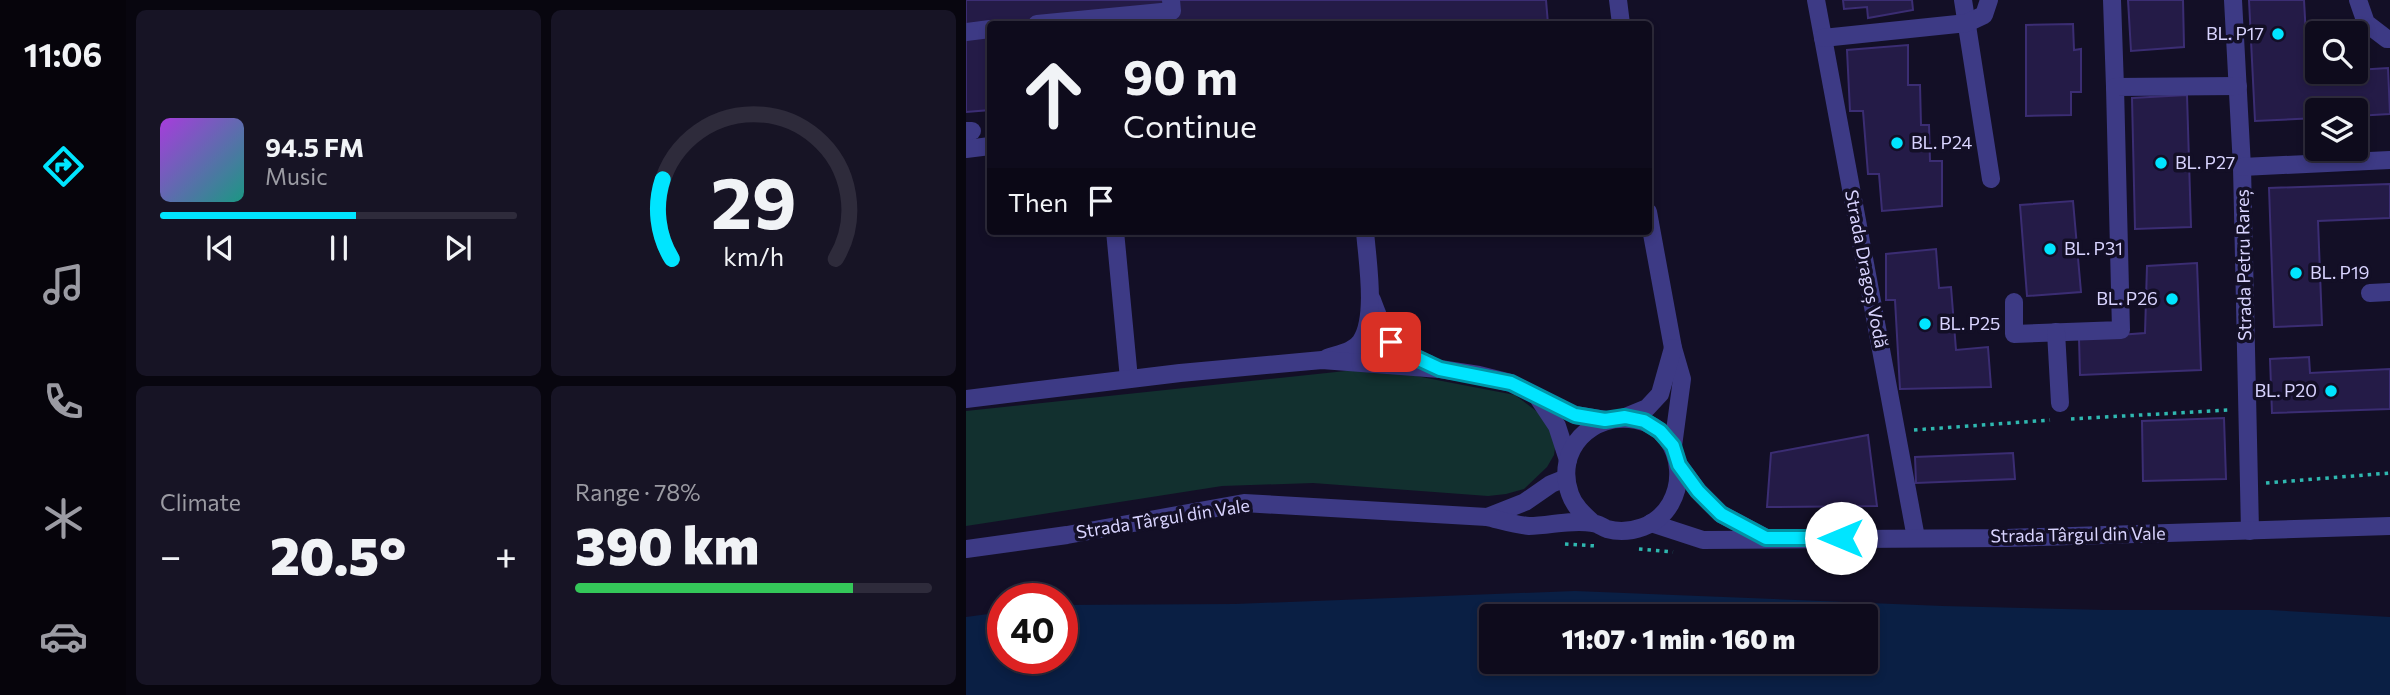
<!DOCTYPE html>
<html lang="en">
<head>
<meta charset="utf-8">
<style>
  body { margin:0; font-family:Commissioner,sans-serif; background:#171425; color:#f1f3f6; height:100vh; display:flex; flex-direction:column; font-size:26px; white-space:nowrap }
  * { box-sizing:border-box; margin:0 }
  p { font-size:23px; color:#9b9ba3 }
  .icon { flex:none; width:38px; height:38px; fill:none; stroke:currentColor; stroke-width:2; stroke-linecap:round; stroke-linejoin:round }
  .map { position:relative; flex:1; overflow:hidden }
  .side { display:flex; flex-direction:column; gap:10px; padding:10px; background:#08060f; width:840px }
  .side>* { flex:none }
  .hud { position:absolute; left:21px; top:21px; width:665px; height:214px; border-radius:7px; box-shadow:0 4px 10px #0003,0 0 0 2px #2e2b3b; background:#0e0b1c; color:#f1f3f6; overflow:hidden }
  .tools { position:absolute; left:1339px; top:21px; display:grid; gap:14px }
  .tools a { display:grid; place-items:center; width:63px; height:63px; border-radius:7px; background:#0e0b1c; box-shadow:0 4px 10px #0003,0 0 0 2px #2e2b3b; font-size:35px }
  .speed { position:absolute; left:21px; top:583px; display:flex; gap:14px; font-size:35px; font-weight:700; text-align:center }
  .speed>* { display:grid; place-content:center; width:91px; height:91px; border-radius:50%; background:#0e0b1c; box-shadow:0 4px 10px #0003,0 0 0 2px #2e2b3b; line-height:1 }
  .speed .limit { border:10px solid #d22; background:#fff; color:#111 }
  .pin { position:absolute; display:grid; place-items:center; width:60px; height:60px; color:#fff; margin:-30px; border-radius:14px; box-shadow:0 4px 10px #0006 }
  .me { position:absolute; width:77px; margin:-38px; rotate:270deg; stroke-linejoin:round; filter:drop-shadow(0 0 5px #0008) }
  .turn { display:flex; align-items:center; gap:24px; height:147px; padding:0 21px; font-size:32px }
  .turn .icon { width:91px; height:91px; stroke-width:2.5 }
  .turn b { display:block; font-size:49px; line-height:60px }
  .then { display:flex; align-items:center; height:66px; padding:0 21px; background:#0003; gap:14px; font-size:26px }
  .big { font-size:52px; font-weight:800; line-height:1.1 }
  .side .widget { flex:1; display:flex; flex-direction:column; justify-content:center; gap:10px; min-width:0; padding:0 24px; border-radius:10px; background:#171425 }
  .side .dial { align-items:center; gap:0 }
  .dial svg { height:182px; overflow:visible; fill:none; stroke:#2e2b3b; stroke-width:7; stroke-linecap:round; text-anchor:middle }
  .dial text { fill:#f1f3f6; stroke:none }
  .song { display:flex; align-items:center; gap:21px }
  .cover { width:84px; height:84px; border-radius:10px; background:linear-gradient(135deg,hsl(280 70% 55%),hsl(170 70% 35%)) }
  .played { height:7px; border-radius:4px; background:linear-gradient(90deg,#00e5ff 55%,#2e2b3b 55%) }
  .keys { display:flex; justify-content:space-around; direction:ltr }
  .heat { display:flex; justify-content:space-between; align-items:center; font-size:38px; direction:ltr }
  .charge { height:10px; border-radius:5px; background:linear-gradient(90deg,#34c759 78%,#2e2b3b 0) }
  .side .tiles { flex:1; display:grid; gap:10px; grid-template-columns:repeat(2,1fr) }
  .trip { position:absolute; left:513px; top:604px; width:399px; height:70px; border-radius:7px; background:#0e0b1c; box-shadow:0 4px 10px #0003,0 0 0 2px #2e2b3b; font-weight:800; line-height:70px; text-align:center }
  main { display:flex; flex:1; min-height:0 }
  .menu { display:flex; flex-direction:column; width:126px; justify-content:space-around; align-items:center; background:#06040b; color:#9b9ba3 }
  .menu .icon { width:49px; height:49px }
  .menu .active { color:#00e5ff }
  .menu b { font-size:32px; color:#f1f3f6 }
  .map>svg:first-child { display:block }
  .green { fill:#12302f }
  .water { fill:#0a1f44; fill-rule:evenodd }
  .building { fill:#241b47; stroke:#3b2d73; stroke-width:2 }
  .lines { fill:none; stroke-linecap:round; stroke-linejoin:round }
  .path { stroke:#2fb8b0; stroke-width:3.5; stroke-dasharray:3.5 5; stroke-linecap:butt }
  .minor { stroke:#3d3a85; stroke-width:18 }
  .route-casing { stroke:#0095a6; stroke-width:18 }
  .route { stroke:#00e5ff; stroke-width:12 }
  .poi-dot { fill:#00e5ff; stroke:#130f26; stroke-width:2.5 }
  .labels { text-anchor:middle; stroke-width:7; stroke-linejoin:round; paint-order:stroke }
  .poi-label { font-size:18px; fill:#d9d4ff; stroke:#130f26; text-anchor:start }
  .street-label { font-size:18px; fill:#d9d4ff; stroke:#130f26 }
</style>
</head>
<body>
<main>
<nav class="menu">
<b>11:06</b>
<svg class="icon active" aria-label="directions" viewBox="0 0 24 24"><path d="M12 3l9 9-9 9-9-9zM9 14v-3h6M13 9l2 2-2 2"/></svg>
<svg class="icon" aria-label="music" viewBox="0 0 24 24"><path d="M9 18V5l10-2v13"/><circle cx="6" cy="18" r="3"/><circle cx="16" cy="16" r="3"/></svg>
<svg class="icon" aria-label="phone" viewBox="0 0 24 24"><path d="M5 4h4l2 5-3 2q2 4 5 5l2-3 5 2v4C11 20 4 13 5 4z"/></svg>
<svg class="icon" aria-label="climate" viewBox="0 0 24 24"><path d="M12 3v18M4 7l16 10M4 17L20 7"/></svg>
<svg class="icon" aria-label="car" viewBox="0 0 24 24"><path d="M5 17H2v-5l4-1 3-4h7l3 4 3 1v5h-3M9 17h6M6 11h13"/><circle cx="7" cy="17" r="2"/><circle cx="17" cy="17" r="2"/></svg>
</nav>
<section class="side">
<div class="tiles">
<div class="widget">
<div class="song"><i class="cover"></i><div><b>94.5 FM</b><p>Music</p></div></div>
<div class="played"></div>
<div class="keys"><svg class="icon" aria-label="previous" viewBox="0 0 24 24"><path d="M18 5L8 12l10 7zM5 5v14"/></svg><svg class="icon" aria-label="pause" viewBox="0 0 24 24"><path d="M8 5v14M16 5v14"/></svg><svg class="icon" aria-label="next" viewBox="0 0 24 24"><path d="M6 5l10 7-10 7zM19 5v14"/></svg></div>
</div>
<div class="widget dial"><svg viewBox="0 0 100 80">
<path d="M14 69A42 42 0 1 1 86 69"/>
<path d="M14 69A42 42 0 0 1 10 34" stroke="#00e5ff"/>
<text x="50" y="56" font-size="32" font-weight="700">29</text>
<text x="50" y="72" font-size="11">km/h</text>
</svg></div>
<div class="widget"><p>Climate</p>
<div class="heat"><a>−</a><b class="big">20.5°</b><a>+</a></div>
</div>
<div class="widget"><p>Range · 78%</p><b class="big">390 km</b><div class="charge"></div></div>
</div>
</section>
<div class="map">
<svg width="1424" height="695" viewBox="0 0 1424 695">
  <rect width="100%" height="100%" fill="#130f26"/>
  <polygon class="green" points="389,370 424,371 549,395 574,414 590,440 588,455 581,467 558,489 540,494 522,496 347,483 256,486 0,526 0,411"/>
  <path class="water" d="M 609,591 L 977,606 L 1139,610 L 1304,610 L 1424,617 L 1424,695 L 0,695 L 0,617 L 37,612 L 37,658 L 96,658 L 96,605 L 269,604 ZM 525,616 L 900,616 L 900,662 L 525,662 Z"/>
  <g class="building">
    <polygon points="0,0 580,0 582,24 24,24 24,110 0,112"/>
    <polygon points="877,0 946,0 947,10 902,18 901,7 878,9"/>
    <polygon points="1162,0 1217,0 1218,47 1165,51"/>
    <polygon points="1283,0 1338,0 1342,73 1390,72 1390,70 1422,68 1424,114 1390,116 1390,110 1351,110 1351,118 1289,121"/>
    <polygon points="1107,24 1108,50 1115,49 1115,92 1105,92 1105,115 1060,116 1060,25"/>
    <polygon points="942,45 942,85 954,85 955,125 963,125 964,161 976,161 976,206 916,211 913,174 902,174 897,111 884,111 881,50"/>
    <polygon points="1221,95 1225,227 1169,229 1166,98"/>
    <polygon points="1424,184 1424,218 1352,221 1356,325 1308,327 1303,188"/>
    <polygon points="1107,201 1115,292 1061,296 1054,205"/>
    <polygon points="970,249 973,288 985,287 990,350 1022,347 1025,387 934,389 929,300 920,300 920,254"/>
    <polygon points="1231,263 1235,370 1114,375 1113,338 1179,333 1181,266"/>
    <polygon points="1343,357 1344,373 1424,369 1424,409 1306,413 1304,359"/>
    <polygon points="1258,418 1260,479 1177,481 1176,421"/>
    <polygon points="902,435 911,506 801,507 805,453"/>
    <polygon points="1047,453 1049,479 950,483 949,457"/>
  </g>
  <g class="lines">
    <g class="path">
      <polyline points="1105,419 1262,410"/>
      <polyline points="948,430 1084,420"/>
      <polyline points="1300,483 1424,473"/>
      <polyline points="599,544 630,546"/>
      <polyline points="673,549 707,552"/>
    </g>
    <g class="minor">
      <polyline points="652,0 655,24"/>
      <polyline points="850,0 950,538"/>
      <polyline points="997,0 1025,179"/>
      <polyline points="1146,0 1149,87"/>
      <polyline points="1267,0 1276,167 1284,531"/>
      <polyline points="1392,0 1400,23 1421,39 1424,39"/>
      <polyline points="71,24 206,11 205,0"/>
      <polyline points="0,32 24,29"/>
      <polyline points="857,38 1001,23 1018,15 1023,0"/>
      <polyline points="0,131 6,131"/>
      <polyline points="0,149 24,146"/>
      <polyline points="1276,167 1424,160"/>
      <polyline points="682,212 707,348 716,379 707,446"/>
      <polyline points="149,231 163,379"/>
      <polyline points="1404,293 1424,292"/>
      <path d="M 406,300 C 420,338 425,347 463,364"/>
      <polyline points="1048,302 1048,334 1155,330 1149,87 1272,86"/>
      <polyline points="1090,332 1094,403"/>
      <path d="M 361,358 C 372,354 388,352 395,341 C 411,317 401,259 399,231"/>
      <polyline points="0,399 214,373 356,360 474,369 513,375 545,383 609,415 639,420"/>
      <polyline points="573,399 591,426 602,460"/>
      <polyline points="659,417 681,408 694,394 707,348"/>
      <polyline points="713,465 732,491 755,514 800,538"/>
      <polyline points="521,517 559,502 585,484 600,478"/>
      <polyline points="685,523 737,540 1040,538 1424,526"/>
      <path d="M 0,549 L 101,535 L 278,503 L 521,517 C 534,520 549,525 563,526 C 583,526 606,519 626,523 C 631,523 636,527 641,529 C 652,532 666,531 677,527 C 727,508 723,430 670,420 C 626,411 588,450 604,494 C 608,506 617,514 627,523"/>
    </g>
  </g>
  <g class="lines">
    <defs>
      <polyline id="route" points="425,342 446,356 474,369 545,383 609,415 639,420 659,417 678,421 694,431 707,446 713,465 732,491 755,514 800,538 875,538"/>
    </defs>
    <use href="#route" class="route-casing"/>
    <use href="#route" class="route"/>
  </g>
  <g class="poi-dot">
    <circle cx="1312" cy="34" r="7"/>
    <circle cx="931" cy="143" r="7"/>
    <circle cx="1195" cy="163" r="7"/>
    <circle cx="1084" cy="249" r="7"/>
    <circle cx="1330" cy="273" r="7"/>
    <circle cx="1206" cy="299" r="7"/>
    <circle cx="959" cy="324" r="7"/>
    <circle cx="1365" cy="391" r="7"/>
  </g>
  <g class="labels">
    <g class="poi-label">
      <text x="1298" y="40" text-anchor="end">BL. P17</text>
      <text x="945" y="149">BL. P24</text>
      <text x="1209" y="169">BL. P27</text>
      <text x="1098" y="255">BL. P31</text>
      <text x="1344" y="279">BL. P19</text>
      <text x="1192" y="305" text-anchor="end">BL. P26</text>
      <text x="973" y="330">BL. P25</text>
      <text x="1351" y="397" text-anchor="end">BL. P20</text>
    </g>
    <g class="street-label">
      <text transform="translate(1278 265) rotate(-91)" y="6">Strada Petru Rareș</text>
      <text transform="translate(900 269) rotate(79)" y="6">Strada Dragoș Vodă</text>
      <text transform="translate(197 519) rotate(-9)" y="6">Strada Târgul din Vale</text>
      <text transform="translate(1112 535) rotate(-1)" y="6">Strada Târgul din Vale</text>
    </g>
  </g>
</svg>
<div class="tools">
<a><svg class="icon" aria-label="search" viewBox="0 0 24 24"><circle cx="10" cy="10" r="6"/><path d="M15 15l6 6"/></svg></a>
<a><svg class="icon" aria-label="layers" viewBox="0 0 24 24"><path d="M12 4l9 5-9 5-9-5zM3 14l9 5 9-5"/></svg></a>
</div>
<div class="speed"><div class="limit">40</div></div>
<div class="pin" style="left:425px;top:342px;background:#d93025"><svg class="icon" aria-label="arrive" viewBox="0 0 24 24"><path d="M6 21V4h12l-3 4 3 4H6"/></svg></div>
<svg class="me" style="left:875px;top:538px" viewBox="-20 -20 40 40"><circle r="19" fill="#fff"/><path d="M0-13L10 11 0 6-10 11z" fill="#00e5ff"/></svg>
<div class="trip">11:07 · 1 min · 160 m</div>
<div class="hud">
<div class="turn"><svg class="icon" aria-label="ahead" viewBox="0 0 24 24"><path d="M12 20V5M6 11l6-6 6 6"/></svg><div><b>90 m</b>Continue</div></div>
<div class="then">Then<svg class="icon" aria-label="arrive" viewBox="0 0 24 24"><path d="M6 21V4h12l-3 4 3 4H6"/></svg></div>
</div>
</div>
</main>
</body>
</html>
